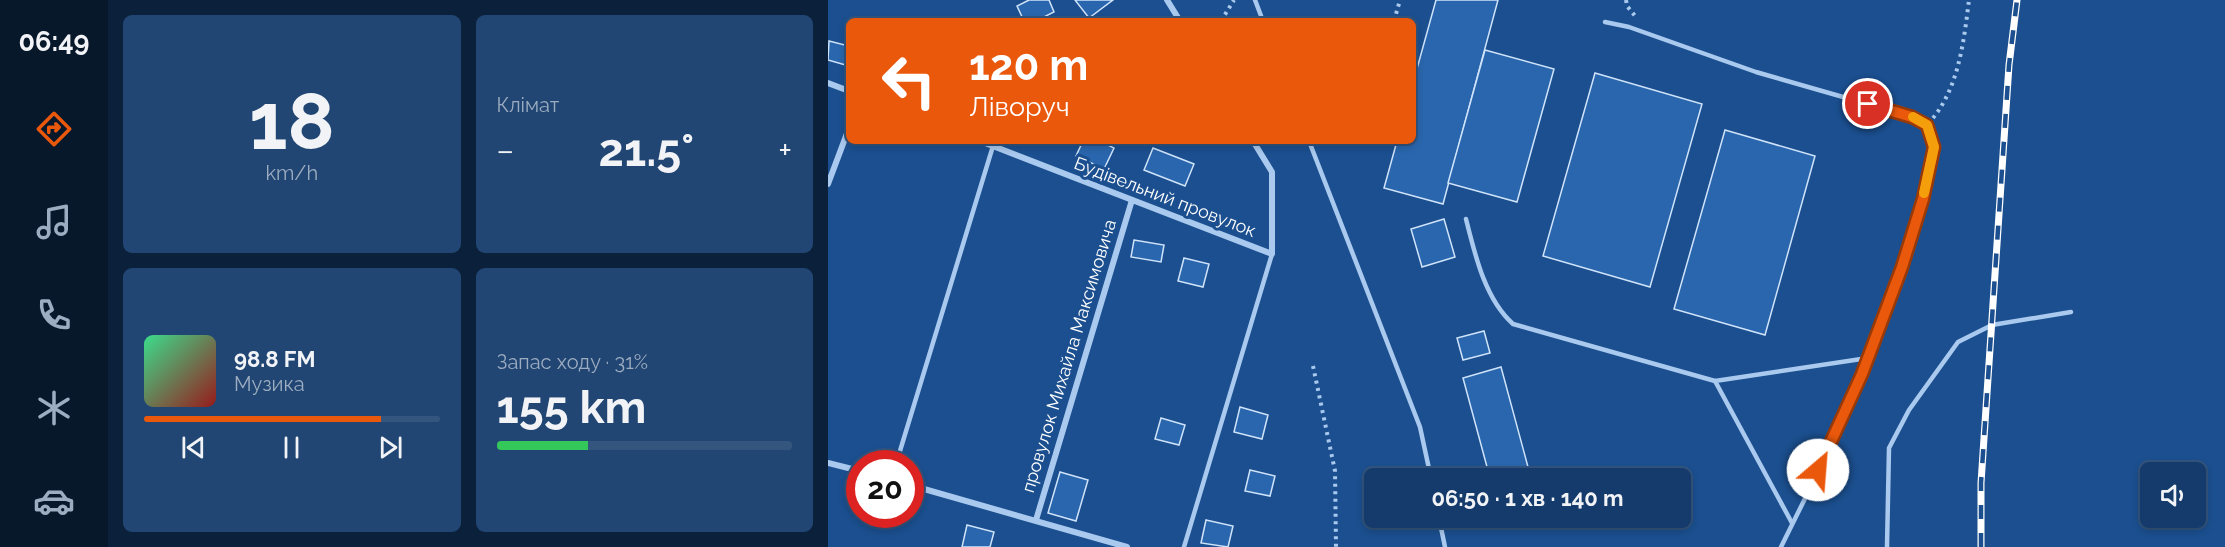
<!DOCTYPE html>
<html lang="uk">
<head>
<meta charset="utf-8">
<style>
  body { margin:0; font-family:Raleway,sans-serif; background:#214673; color:#f1f3f6; height:100vh; display:flex; flex-direction:column; font-size:22px; white-space:nowrap }
  * { box-sizing:border-box; margin:0 }
  p { font-size:20px; color:#9dadc1 }
  .icon { flex:none; width:33px; height:33px; fill:none; stroke:currentColor; stroke-width:2; stroke-linecap:round; stroke-linejoin:round }
  .map { position:relative; flex:1; overflow:hidden }
  .details { display:flex; flex-direction:column; gap:15px; padding:15px; background:#0b203b; width:720px }
  .details>* { flex:none }
  .guide { position:absolute; left:18px; top:18px; width:570px; height:126px; border-radius:9px; box-shadow:0 3px 9px #0003,0 0 0 2px #33557e; background:#ea580c; color:#fff; overflow:hidden }
  .tools { position:absolute; left:1312px; top:462px; display:grid; gap:12px }
  .tools a { display:grid; place-items:center; width:66px; height:66px; border-radius:9px; background:#143b6b; box-shadow:0 3px 9px #0003,0 0 0 2px #33557e; font-size:30px }
  .speed { position:absolute; left:18px; top:450px; display:flex; gap:12px; font-size:30px; font-weight:700; text-align:center }
  .speed>* { display:grid; place-content:center; width:78px; height:78px; border-radius:50%; background:#143b6b; box-shadow:0 3px 9px #0003,0 0 0 2px #33557e; line-height:1 }
  .speed .limit { border:9px solid #d22; background:#fff; color:#111 }
  .pin { position:absolute; display:grid; place-items:center; width:51px; height:51px; color:#fff; margin:-26px; border:3px solid #fff; border-radius:50%; box-shadow:0 2px 6px #0007 }
  .me { position:absolute; width:66px; margin:-33px; rotate:27deg; stroke-linejoin:round; filter:drop-shadow(0 0 4px #0008) }
  .turn { display:flex; align-items:center; gap:21px; height:126px; padding:0 24px; font-size:27px }
  .turn .icon { width:78px; height:78px; stroke-width:2.5 }
  .turn b { display:block; font-size:42px; line-height:51px }
  .big { font-size:45px; font-weight:700; line-height:1.1 }
  .details .tile { flex:1; display:flex; flex-direction:column; justify-content:center; gap:9px; min-width:0; padding:0 21px; border-radius:9px; background:#214673 }
  .details .dial { align-items:center; gap:0 }
  .dial b { font-size:78px; line-height:1 }
  .song { display:flex; align-items:center; gap:18px }
  .cover { width:72px; height:72px; border-radius:9px; background:linear-gradient(135deg,hsl(150 70% 55%),hsl(0 70% 35%)) }
  .played { height:6px; border-radius:3px; background:linear-gradient(90deg,#ea580c 80%,#33557e 80%) }
  .keys { display:flex; justify-content:space-around; direction:ltr }
  .heat { display:flex; justify-content:space-between; align-items:center; font-size:33px; direction:ltr }
  .charge { height:9px; border-radius:4px; background:linear-gradient(90deg,#34c759 31%,#33557e 0) }
  .details .tiles { flex:1; display:grid; gap:15px; grid-template-columns:repeat(2,1fr) }
  .trip { position:absolute; left:536px; top:468px; width:327px; height:60px; border-radius:9px; background:#143b6b; box-shadow:0 3px 9px #0003,0 0 0 2px #33557e; font-weight:700; line-height:60px; text-align:center }
  main { display:flex; flex:1; min-height:0 }
  .dock { display:flex; flex-direction:column; width:108px; justify-content:space-around; align-items:center; background:#08182b; color:#9dadc1 }
  .dock .icon { width:42px; height:42px }
  .dock .current { color:#ea580c }
  .dock b { font-size:27px; color:#f1f3f6 }
  .map>svg:first-child { display:block }
  .building { fill:#2a66ad; stroke:#cfe3fa; stroke-width:1.5 }
  .lines { fill:none; stroke-linecap:round; stroke-linejoin:round }
  .path { stroke:#a9c9ee; stroke-width:4; stroke-dasharray:3 4.5; stroke-linecap:butt }
  .service { stroke:#a9c9ee; stroke-width:4.5 }
  .minor { stroke:#a9c9ee; stroke-width:6 }
  .rail-casing { stroke:#fff; stroke-width:7 }
  .rail { stroke:#1b4f8f; stroke-width:4.5; stroke-dasharray:14; stroke-linecap:butt }
  .route-casing { stroke:#983908; stroke-width:15 }
  .route { stroke:#ea580c; stroke-width:10 }
  .slow { stroke:#f59e0b; stroke-width:10 }
  .labels { text-anchor:middle; stroke-width:6; stroke-linejoin:round; paint-order:stroke }
  .street-label { font-size:18px; fill:#fff; stroke:#1b4f8f }
</style>
</head>
<body>
<main>
<nav class="dock">
<b>06:49</b>
<svg class="icon current" aria-label="directions" viewBox="0 0 24 24"><path d="M12 3l9 9-9 9-9-9zM9 14v-3h6M13 9l2 2-2 2"/></svg>
<svg class="icon" aria-label="music" viewBox="0 0 24 24"><path d="M9 18V5l10-2v13"/><circle cx="6" cy="18" r="3"/><circle cx="16" cy="16" r="3"/></svg>
<svg class="icon" aria-label="phone" viewBox="0 0 24 24"><path d="M5 4h4l2 5-3 2q2 4 5 5l2-3 5 2v4C11 20 4 13 5 4z"/></svg>
<svg class="icon" aria-label="climate" viewBox="0 0 24 24"><path d="M12 3v18M4 7l16 10M4 17L20 7"/></svg>
<svg class="icon" aria-label="car" viewBox="0 0 24 24"><path d="M5 17H2v-5l4-1 3-4h7l3 4 3 1v5h-3M9 17h6M6 11h13"/><circle cx="7" cy="17" r="2"/><circle cx="17" cy="17" r="2"/></svg>
</nav>
<section class="details">
<div class="tiles">
<div class="tile dial"><b>18</b><p>km/h</p></div>
<div class="tile"><p>Клімат</p>
<div class="heat"><a>−</a><b class="big">21.5°</b><a>+</a></div>
</div>
<div class="tile">
<div class="song"><i class="cover"></i><div><b>98.8 FM</b><p>Музика</p></div></div>
<div class="played"></div>
<div class="keys"><svg class="icon" aria-label="previous" viewBox="0 0 24 24"><path d="M18 5L8 12l10 7zM5 5v14"/></svg><svg class="icon" aria-label="pause" viewBox="0 0 24 24"><path d="M8 5v14M16 5v14"/></svg><svg class="icon" aria-label="next" viewBox="0 0 24 24"><path d="M6 5l10 7-10 7zM19 5v14"/></svg></div>
</div>
<div class="tile"><p>Запас ходу · 31%</p><b class="big">155 km</b><div class="charge"></div></div>
</div>
</section>
<div class="map">
<svg width="1397" height="547" viewBox="0 0 1397 547">
  <rect width="100%" height="100%" fill="#1b4f8f"/>
  <g class="building">
    <polygon points="201,0 221,0 226,12 208,21 196,21 189,6"/>
    <polygon points="247,0 285,0 261,18"/>
    <polygon points="608,0 670,0 615,204 556,188 569,141 585,141 585,83"/>
    <polygon points="1,41 21,46 21,66 0,60"/>
    <polygon points="657,50 726,69 689,202 620,183"/>
    <polygon points="767,73 874,104 822,287 715,256"/>
    <polygon points="897,130 987,156 937,335 846,309"/>
    <polygon points="255,141 272,141 286,148 276,169 248,156"/>
    <polygon points="325,148 366,164 357,186 316,170"/>
    <polygon points="616,219 627,257 594,267 583,229"/>
    <polygon points="306,240 336,245 333,262 303,257"/>
    <polygon points="356,258 381,264 375,287 350,281"/>
    <polygon points="656,331 662,353 635,360 629,338"/>
    <polygon points="673,367 703,478 662,478 635,378"/>
    <polygon points="412,407 440,415 434,439 406,432"/>
    <polygon points="333,418 357,425 351,445 327,439"/>
    <polygon points="422,470 447,476 442,496 417,491"/>
    <polygon points="232,472 260,480 248,521 220,513"/>
    <polygon points="378,520 405,526 400,547 373,543"/>
    <polygon points="139,525 166,532 162,547 134,547"/>
  </g>
  <g class="lines">
    <g class="path">
      <polyline points="798,0 799,6 808,17"/>
      <polyline points="393,21 406,0"/>
      <polyline points="566,21 572,0"/>
      <path d="M 1105,118 C 1131,86 1136,40 1141,0"/>
      <polyline points="485,366 507,471 508,547"/>
    </g>
    <g class="service">
      <polyline points="427,0 435,21"/>
      <polyline points="777,22 801,27 928,72 1085,117 1099,125 1106,147 1095,199 1074,267 1008,436 953,547"/>
      <polyline points="481,141 592,427 603,478"/>
      <path d="M 638,219 C 647,255 657,299 685,324 L 887,381"/>
      <polyline points="68,464 165,146"/>
      <polyline points="611,518 617,547"/>
      <polyline points="964,523 887,381 1040,358"/>
      <polyline points="356,547 444,254"/>
      <polyline points="1059,547 1061,448 1081,410 1130,342 1164,325 1243,312"/>
    </g>
    <g class="minor">
      <polyline points="339,0 352,21"/>
      <polyline points="0,83 21,91"/>
      <polyline points="152,141 444,254 444,172 425,141"/>
      <polyline points="0,184 21,128"/>
      <polyline points="0,463 32,471"/>
      <polyline points="82,485 299,547"/>
      <polyline points="208,520 304,200"/>
    </g>
    <defs>
      <polyline id="rail" points="1153,547 1153,483 1181,65 1189,0"/>
    </defs>
    <use href="#rail" class="rail-casing"/>
    <use href="#rail" class="rail"/>
  </g>
  <g class="lines">
    <defs>
      <polyline id="route" points="990,470 1034,374 1074,267 1095,199 1106,147 1099,125 1084,117 1040,104"/>
    </defs>
    <use href="#route" class="route-casing"/>
    <use href="#route" class="route"/>
    <polyline class="slow" points="1085,117 1099,125 1106,147 1096,193"/>
  </g>
  <g class="labels">
    <g class="street-label">
      <text transform="translate(337 197) rotate(21)" y="6">Будівельний провулок</text>
      <text transform="translate(241 356) rotate(-73)" y="6">провулок Михайла Максимовича</text>
    </g>
  </g>
</svg>
<div class="tools">
<a><svg class="icon" aria-label="sound" viewBox="0 0 24 24"><path d="M4 9h4l5-4v14l-5-4H4zM17 9q2 3 0 6"/></svg></a>
</div>
<div class="speed"><div class="limit">20</div></div>
<div class="pin" style="left:1040px;top:104px;background:#d93025"><svg class="icon" aria-label="arrive" viewBox="0 0 24 24"><path d="M6 21V4h12l-3 4 3 4H6"/></svg></div>
<svg class="me" style="left:990px;top:470px" viewBox="-20 -20 40 40"><circle r="19" fill="#fff"/><path d="M0-13L10 11 0 6-10 11z" fill="#ea580c"/></svg>
<div class="trip">06:50 · 1 хв · 140 m</div>
<div class="guide">
<div class="turn"><svg class="icon" aria-label="left" viewBox="0 0 24 24"><path d="M17 20v-9H6M10 6l-5 5 5 5"/></svg><div><b>120 m</b>Ліворуч</div></div>
</div>
</div>
</main>
</body>
</html>
